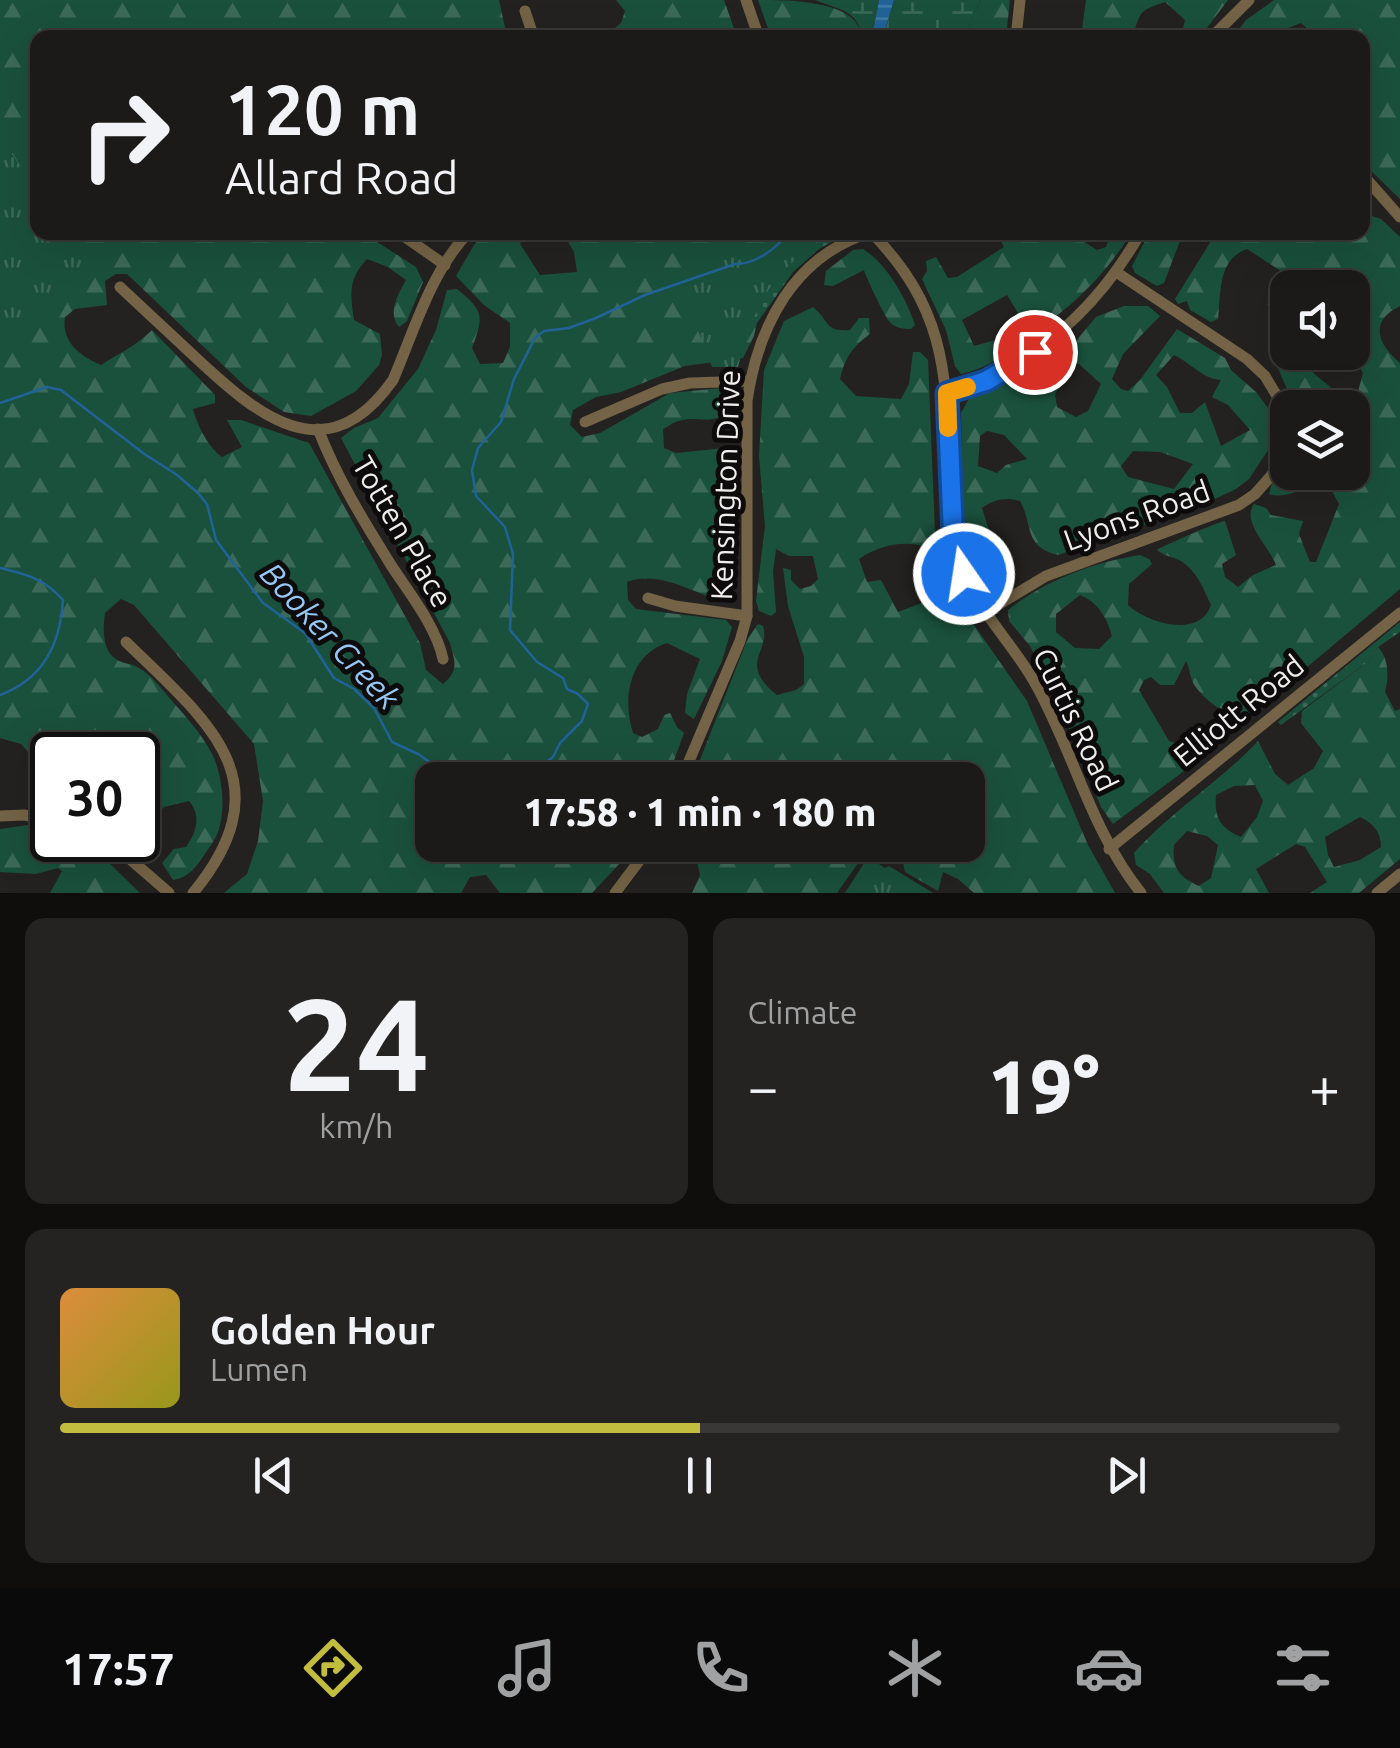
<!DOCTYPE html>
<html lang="en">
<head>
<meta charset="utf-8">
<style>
  body { margin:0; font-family:Ubuntu,sans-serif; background:#242321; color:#f1f3f6; height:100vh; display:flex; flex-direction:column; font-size:38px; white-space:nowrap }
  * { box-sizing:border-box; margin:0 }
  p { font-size:32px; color:#a0a1a2 }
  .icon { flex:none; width:55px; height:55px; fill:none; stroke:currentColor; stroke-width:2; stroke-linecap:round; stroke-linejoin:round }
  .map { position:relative; height:893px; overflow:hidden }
  .details { display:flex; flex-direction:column; gap:25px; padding:25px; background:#0f0e0d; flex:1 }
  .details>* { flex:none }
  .guide { position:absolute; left:30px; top:30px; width:1340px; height:210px; border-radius:20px; box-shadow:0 10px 40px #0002,0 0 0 2px #393837; background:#1b1a18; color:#f1f3f6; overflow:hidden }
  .fabs { position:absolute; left:1270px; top:270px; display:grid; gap:20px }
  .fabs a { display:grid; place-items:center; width:100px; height:100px; border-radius:20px; background:#1b1a18; box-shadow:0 10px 40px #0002,0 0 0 2px #393837; font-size:50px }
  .speed { position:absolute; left:30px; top:732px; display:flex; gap:20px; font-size:50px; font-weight:700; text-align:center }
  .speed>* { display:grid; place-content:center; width:130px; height:130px; border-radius:50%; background:#1b1a18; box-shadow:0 10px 40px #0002,0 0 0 2px #393837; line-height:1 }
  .speed .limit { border:5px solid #111; border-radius:15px; background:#fff; color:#111 }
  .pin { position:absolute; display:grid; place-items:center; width:85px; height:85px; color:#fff; margin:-42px; border:5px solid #fff; border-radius:50%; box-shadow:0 2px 10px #0007 }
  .me { position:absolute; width:110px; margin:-55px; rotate:347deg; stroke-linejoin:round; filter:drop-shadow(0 0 8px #0008) }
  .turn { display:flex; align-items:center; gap:35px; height:210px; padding:0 30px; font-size:45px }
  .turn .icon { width:130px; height:130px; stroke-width:2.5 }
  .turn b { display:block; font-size:70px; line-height:85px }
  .big { font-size:75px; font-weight:800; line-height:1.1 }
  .details .widget { flex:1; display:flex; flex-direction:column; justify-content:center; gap:15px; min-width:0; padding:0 35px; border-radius:20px; background:#242321 }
  .details .dial { align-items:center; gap:0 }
  .dial b { font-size:130px; line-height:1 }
  .song { display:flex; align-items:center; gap:30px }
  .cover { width:120px; height:120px; border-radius:15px; background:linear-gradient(135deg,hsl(30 70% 55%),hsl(60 70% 35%)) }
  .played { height:10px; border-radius:5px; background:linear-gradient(90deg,#c2bd3f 50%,#393837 50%) }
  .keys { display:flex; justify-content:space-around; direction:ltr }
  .heat { display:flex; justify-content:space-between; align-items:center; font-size:55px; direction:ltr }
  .details .tiles { flex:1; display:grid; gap:25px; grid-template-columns:1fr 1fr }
  .widget:last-child { grid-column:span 2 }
  .trip { position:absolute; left:415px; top:762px; width:570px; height:100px; border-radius:20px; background:#1b1a18; box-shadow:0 10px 40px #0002,0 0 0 2px #393837; font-weight:800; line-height:100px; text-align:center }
  .tab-bar { display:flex; height:160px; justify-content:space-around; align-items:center; background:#0b0a0a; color:#a0a1a2 }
  .tab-bar .icon { width:70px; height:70px }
  .tab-bar .active { color:#c2bd3f }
  .tab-bar b { font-size:45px; color:#f1f3f6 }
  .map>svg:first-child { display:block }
  .grass { fill:url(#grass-dots) }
  .forest { fill:url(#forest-firs); fill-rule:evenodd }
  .wetland { fill:url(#wetland-marsh) }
  .park { fill:url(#park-tufts) }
  .water { fill:url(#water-rules) }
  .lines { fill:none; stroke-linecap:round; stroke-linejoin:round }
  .stream { stroke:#216398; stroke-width:2.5 }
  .minor { stroke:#746346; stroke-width:11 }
  .route-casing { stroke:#114b97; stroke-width:25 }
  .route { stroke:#1a73e8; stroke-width:18 }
  .slow { stroke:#f59e0b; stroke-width:18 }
  .labels { text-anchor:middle; stroke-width:10; stroke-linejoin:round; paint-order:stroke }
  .street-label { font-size:30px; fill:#f0eeed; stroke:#0d0b0b }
  .water-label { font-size:32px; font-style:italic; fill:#97c8f5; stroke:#0d0b0b }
</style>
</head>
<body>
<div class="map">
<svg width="1400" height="893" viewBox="0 0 1400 893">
  <defs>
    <pattern id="grass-dots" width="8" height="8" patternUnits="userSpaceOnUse" patternTransform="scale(2.5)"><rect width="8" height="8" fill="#1a513c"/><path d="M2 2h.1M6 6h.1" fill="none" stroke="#3c6a58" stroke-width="1.8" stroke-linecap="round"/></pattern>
    <pattern id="forest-firs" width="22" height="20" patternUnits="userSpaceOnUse" patternTransform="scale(2.5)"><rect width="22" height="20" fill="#1a513c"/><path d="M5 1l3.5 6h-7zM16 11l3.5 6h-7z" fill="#3c6a58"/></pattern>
    <pattern id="wetland-marsh" width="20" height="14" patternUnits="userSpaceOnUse" patternTransform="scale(2.5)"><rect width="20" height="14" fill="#1a513c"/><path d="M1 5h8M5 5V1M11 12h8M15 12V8" fill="none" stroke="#3c6a58"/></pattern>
    <pattern id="park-tufts" width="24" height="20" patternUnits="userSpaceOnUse" patternTransform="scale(2.5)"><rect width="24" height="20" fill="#1a513c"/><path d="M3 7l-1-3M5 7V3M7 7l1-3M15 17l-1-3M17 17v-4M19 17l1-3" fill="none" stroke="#3c6a58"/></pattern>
    <pattern id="water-rules" width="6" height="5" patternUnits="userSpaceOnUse" patternTransform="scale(2.5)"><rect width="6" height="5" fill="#216398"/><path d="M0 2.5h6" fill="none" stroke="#427aa7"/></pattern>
  </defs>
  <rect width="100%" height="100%" fill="#242220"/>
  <g class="grass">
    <polygon points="847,233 819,249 793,272 757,323 745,314 801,239"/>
    <polygon points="1400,622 1400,632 1378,647 1369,661 1281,725 1278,722"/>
  </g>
  <g class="forest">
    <path d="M 0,0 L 499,0 L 507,37 L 38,38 L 38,232 L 363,233 L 416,267 L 423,282 L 407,321 L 399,327 C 387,312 398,295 406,280 L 388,267 L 367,259 C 348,279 350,294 354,320 L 380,334 L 382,355 L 379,365 L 356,391 L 311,416 L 284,412 L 246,387 L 127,274 L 116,274 L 105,281 L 107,305 L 75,309 L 65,317 C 61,342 80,356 101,365 C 121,352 133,348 152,330 L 215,395 L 215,403 L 193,409 C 197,425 208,447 222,457 L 242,447 L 227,420 L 241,420 L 309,443 L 420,643 L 426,670 L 443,684 C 459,670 455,662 450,643 L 341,438 L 354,428 L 378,418 L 418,369 L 436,330 L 447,290 L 457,289 C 484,311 484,316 472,348 L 480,364 L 503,363 L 510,347 L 510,323 L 484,305 L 456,276 L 474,245 L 485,233 L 527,233 L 520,244 L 540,275 L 577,272 L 574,252 L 563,233 L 816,233 L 722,290 L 757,323 L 754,336 L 743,358 L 685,366 L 621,392 L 596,397 L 573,410 L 570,425 L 582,437 L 600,433 L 670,393 L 722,388 L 733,394 L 734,404 C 715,430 701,414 679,421 C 673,422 669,426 663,429 L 664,448 L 676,453 L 725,448 L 731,462 L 732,598 L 724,602 C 693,593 660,570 627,582 L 628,600 L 636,609 L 726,620 L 732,627 L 722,661 L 694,719 L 685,713 L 687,694 L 700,659 L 667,643 C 629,655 622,699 633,733 L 642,737 L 658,729 L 664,715 L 670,713 L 677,727 L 684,733 L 667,780 L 432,780 L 432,845 L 637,845 L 592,893 L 500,893 L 486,875 L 470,877 L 461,893 L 224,893 L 247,874 L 258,841 L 263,801 L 254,744 L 134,605 L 121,599 L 105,613 C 103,626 102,645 112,656 C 121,665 130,662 139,668 C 150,674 159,686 167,695 C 183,714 202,733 213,756 C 224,780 228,823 211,845 C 200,860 193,877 173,880 L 162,863 L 174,849 L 186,847 C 196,833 202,816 189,801 L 164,807 L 153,819 L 153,832 L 147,847 L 134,847 L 126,840 L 138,840 L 138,755 L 52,755 L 52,811 L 33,807 L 28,801 L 29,790 L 34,785 L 43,783 L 46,772 L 21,744 L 0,738 Z"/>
    <polygon points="616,0 724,0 737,37 604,37 621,23 625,11"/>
    <path d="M 758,0 C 788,0 860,0 861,37 L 771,37 Z"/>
    <polygon points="981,0 1010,0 1006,37 968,38 970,22"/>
    <path d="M 1086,0 L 1228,0 L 1200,37 L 1181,37 L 1185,20 L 1165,2 C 1136,12 1142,11 1132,37 L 1081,37 Z"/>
    <polygon points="1274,0 1400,0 1400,199 1363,163 1362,38 1317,37 1301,23 1288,28 1280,37 1233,37 1246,20"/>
    <path d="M 1363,213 L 1381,219 L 1400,237 L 1400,306 C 1369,321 1377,344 1400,363 L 1400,589 L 1244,720 C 1225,712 1209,705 1195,686 C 1190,679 1190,669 1186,661 L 1174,685 L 1160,685 L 1151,677 L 1144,680 L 1139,690 L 1169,741 L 1200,751 L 1204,756 L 1113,824 L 1101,807 L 1052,688 L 1030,646 L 1009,621 L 1008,610 C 1044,581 1094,562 1140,555 L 1149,559 L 1152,564 L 1129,584 L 1128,605 C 1147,623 1200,639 1211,605 C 1203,588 1197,571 1181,561 C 1172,556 1165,557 1157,550 C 1163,546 1220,521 1225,521 L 1236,555 L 1222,564 L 1225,577 L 1238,587 L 1253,575 L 1276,565 C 1269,546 1241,522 1254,504 L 1266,508 L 1271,515 L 1303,521 L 1299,534 L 1310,562 L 1316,562 L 1339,504 L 1332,491 L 1333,482 C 1310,480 1293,501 1269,494 L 1273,479 L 1287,465 L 1288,472 L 1352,472 L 1352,408 L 1344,407 L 1356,399 L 1363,373 L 1357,363 L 1341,353 L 1352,352 L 1352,288 L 1304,287 L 1296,284 L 1288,288 L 1287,293 L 1275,304 L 1267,305 L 1284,273 L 1247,249 C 1217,259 1221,295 1218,319 L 1211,322 L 1190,310 L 1187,301 L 1178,304 L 1175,299 L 1216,233 L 1362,232 ZM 1080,595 C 1098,602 1107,618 1112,636 L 1099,649 L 1075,648 L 1056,632 L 1056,614 Z"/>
    <path d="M 997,233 L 1070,233 L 1097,250 L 1106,247 L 1111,233 L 1131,233 C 1105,277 1065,313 1022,341 L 1017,329 L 1021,318 L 1007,295 L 962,320 L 974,346 L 1006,337 L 1009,347 C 1001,360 977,371 961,374 L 955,366 L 946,330 L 922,279 L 927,271 L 926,261 L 936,257 L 948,278 L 957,277 L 1004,247 Z"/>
    <polygon points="1149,233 1183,233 1164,283 1157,286 1135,273 1132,266"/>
    <path d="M 863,249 C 887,264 906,298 915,325 L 911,329 C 903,329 894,328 889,321 C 885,317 865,275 864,270 L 833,286 L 824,285 L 826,271 L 853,250 Z"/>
    <path d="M 1124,306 L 1148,306 L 1160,316 L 1123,354 L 1112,379 L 1121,389 L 1128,391 L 1140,380 L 1177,329 L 1225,358 L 1231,370 L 1256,392 L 1268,408 L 1268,450 L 1249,479 L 1236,489 L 1202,505 L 1058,555 C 1023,547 1033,523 1020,501 C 1005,497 995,499 982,508 L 991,537 L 1013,576 L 1010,585 L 998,584 L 986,576 L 977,564 L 963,529 L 961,413 L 971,395 L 1045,364 L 1069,349 L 1096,317 ZM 1174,355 C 1191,363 1201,378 1221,380 L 1212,397 L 1228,405 L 1250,430 L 1221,446 L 1205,402 L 1192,413 L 1180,413 L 1167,387 L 1156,375 ZM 1079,364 L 1101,384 L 1088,411 L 1076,417 L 1057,407 L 1055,395 L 1068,365 ZM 987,431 L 1004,435 L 1027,459 L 1006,465 L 997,473 L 978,466 L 980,436 ZM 1133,451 L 1160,452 L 1193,464 L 1174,489 L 1128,477 L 1121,466 Z"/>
    <path d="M 813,307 C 830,321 824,332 850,330 L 859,318 L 869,318 L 870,334 C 852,347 845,358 840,379 L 856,396 L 901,399 L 909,384 L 913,352 L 920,352 L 928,360 L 935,534 L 932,549 C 907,539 881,544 859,559 L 867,582 L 881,580 L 898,612 L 951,592 L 1027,701 L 1088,845 L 1115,893 L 974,893 L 958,879 L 943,872 L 938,891 L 905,872 L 903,863 C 892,857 876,855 863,856 L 837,893 L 692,893 L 700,875 L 697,861 L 664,852 L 667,845 L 968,845 L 968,780 L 692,780 L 748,638 L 758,624 L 763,626 C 771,652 737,663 777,695 L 796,690 L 804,684 L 804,657 L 788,606 L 783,568 L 791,570 L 791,580 L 800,589 L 811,586 L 818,579 L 813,556 L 789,556 L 776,549 L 773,572 L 776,612 L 771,616 L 759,611 L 756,601 L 765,526 L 759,456 L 764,370 L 784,321 Z"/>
    <polygon points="1282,351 1326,353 1318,359 1313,373 1339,394 1327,407 1312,407 1291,398 1273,357 1275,352"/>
    <path d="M 1378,647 C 1389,658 1389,678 1385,692 L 1395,711 L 1400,709 L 1400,859 L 1359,893 L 1310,893 L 1327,882 L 1305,847 L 1296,844 L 1256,869 L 1269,893 L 1164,893 L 1150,874 L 1136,865 L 1134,853 C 1171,811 1220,782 1258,741 L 1275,774 L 1288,785 L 1314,768 L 1323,751 L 1301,723 L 1302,711 L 1369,661 ZM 1255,785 L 1263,801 L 1257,817 L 1241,837 C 1220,828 1214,817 1216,795 L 1234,786 ZM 1360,817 C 1373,823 1381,832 1381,847 L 1360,860 L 1334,867 L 1328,855 L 1325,837 ZM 1187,831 L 1207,836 L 1218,845 L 1211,878 L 1199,886 C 1178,877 1172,867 1174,845 Z"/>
    <polygon points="28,825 52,832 52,840 62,840 102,856 140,893 50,893 62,871 58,868 36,874 0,872 0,829"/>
  </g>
  <g class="wetland">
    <path d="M 815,0 L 879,0 L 872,37 L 861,37 C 860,10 836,9 815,0 Z"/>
    <polygon points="894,0 981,0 970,22 968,37 883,38"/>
  </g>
  <g class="park">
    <polygon points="0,137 37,190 38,232 68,233 89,263 0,348"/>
    <path d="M 793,233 L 834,233 C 823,243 807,250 794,261 C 761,289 749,326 738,367 L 712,367 L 676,273 L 743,244 L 753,261 C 771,258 784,248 793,233 Z"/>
    <polygon points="868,857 885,868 889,866 933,893 845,893"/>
  </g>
  <polygon class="water" points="879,0 894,0 883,37 872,37"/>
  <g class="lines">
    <g class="stream">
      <polyline points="0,403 47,387 61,390 143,453 177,475 198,493 207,504 216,540 263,603 305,633 334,678 354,689 374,708 392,742 418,754 456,780"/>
      <path d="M 0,568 C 26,574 45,579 63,600 C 60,645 43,679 0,695"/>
      <path d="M 522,780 L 553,757 L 560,743 L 582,721 L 588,704 L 578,694 L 567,689 L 563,678 L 537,662 L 510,630 L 513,554 L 505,527 L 476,496 L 472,470 L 478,448 L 501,422 L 514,379 L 535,338 L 544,331 L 569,328 L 596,318 L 645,295 L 735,264 C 756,264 776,249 789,232"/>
    </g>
    <g class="minor">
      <polyline points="746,0 759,38"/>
      <polyline points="525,11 534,38"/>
      <polyline points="1016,38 1020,0"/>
      <polyline points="1211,38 1249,0"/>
      <polyline points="1362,174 1400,217"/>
      <polyline points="398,232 445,265"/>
      <path d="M 871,232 C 948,311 946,376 950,478 C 951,503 950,529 956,553 C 969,602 1011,640 1035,683 C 1074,752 1090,829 1141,893"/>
      <path d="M 120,287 C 145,310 169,333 194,356 C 257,415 326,475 393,380 C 414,331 431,271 469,232"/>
      <path d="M 947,393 C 1034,366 1096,311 1141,232"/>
      <polyline points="585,422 662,389 690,383 750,381"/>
      <path d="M 318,429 C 337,478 363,520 391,565 C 409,593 436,626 443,659"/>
      <polyline points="648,598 675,606 747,616"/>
      <polyline points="986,612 1046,576 1239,505 1255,494 1271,476 1284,454 1285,429 1280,401 1265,376 1247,359 1116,272"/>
      <path d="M 126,642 C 208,722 286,780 193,893"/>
      <path d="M 681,780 L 740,641 L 747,616 L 747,401 C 758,326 794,255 872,232"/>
      <polyline points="0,816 24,815 52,820"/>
      <polyline points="101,840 130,859 169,893"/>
      <polyline points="1109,849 1400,613"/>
      <polyline points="615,893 651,845"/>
      <polyline points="1377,893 1400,874"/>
    </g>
  </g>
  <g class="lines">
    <defs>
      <polyline id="route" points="964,574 953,534 947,393 986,381 1035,352"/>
    </defs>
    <use href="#route" class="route-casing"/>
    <use href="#route" class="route"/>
    <polyline class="slow" points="948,428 947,393 967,387"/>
  </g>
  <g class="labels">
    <g class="street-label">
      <text transform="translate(726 485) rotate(-88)" y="10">Kensington Drive</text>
      <text transform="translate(1137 516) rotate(-20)" y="10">Lyons Road</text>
      <text transform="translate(402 532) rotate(60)" y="10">Totten Place</text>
      <text transform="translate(1239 711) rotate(-39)" y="10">Elliott Road</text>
      <text transform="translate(1075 720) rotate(64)" y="10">Curtis Road</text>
    </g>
    <g class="water-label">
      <text transform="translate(330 636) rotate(47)" y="11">Booker Creek</text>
    </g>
  </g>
</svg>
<div class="fabs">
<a><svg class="icon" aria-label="sound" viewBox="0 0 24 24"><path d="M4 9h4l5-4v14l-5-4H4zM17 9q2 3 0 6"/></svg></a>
<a><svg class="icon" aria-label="layers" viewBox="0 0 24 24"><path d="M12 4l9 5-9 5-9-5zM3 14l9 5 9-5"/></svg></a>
</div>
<div class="speed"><div class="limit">30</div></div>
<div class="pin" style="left:1035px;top:352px;background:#d93025"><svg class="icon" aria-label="arrive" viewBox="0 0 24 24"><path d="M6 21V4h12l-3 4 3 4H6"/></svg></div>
<svg class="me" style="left:964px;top:574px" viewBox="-20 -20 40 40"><circle r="17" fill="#1a73e8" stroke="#fff" stroke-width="3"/><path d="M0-11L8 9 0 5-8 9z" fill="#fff"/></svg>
<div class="trip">17:58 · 1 min · 180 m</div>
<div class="guide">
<div class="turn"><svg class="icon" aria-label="right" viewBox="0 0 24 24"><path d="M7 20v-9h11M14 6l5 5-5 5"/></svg><div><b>120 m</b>Allard Road</div></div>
</div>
</div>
<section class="details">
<div class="tiles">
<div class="widget dial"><b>24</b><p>km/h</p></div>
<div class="widget"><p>Climate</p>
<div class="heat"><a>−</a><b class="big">19°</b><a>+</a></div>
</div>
<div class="widget">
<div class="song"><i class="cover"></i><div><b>Golden Hour</b><p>Lumen</p></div></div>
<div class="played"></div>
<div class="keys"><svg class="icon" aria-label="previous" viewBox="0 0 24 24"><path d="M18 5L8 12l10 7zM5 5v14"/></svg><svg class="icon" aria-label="pause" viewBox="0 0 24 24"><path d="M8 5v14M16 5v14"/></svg><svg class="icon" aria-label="next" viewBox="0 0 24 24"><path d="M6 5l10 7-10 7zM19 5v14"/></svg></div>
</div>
</div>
</section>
<nav class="tab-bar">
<b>17:57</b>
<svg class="icon active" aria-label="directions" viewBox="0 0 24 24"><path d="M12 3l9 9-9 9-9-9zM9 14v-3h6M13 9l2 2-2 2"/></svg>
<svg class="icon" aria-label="music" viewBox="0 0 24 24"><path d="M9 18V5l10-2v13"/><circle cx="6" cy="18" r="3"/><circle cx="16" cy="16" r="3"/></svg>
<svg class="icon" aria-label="phone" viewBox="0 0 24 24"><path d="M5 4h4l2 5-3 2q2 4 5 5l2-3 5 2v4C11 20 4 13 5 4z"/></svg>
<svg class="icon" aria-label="climate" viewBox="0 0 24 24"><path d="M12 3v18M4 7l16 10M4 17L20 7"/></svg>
<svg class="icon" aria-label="car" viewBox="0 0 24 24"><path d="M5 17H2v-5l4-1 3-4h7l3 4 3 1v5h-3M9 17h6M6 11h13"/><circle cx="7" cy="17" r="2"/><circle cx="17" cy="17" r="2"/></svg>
<svg class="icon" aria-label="filters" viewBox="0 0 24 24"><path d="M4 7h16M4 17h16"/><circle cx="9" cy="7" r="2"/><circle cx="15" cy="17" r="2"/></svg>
</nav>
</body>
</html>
